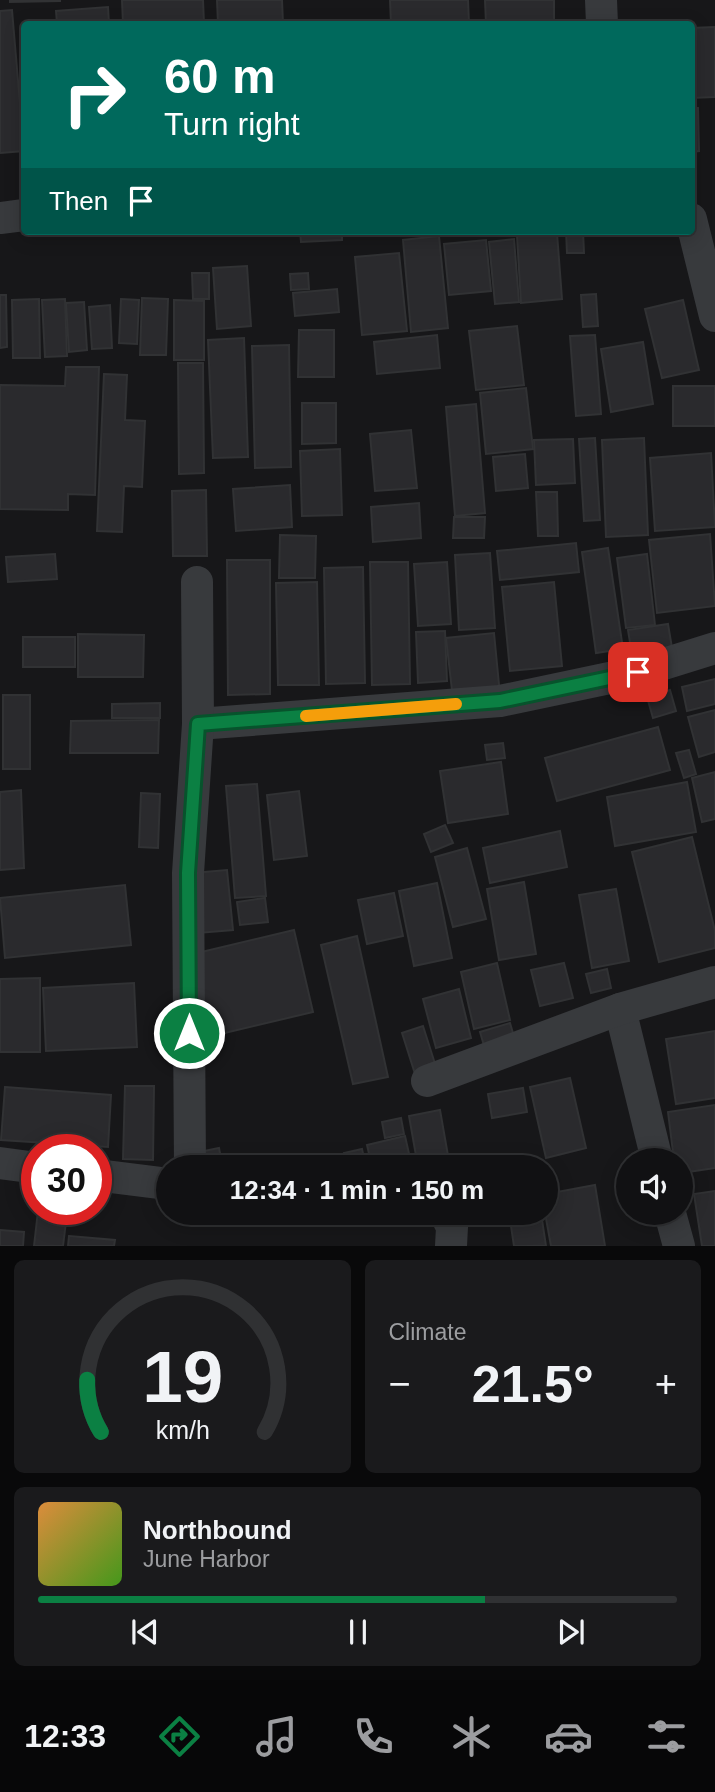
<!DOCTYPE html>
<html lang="en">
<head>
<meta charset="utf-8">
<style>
  body { margin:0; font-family:Helvetica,sans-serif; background:#1a1a1c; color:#f1f3f6; height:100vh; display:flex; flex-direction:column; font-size:26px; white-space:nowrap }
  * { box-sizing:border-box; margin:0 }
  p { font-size:23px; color:#9c9da0 }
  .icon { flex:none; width:38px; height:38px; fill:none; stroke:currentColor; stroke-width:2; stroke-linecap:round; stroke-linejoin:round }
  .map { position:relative; height:1246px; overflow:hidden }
  .panel { display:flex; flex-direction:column; gap:14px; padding:14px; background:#09090a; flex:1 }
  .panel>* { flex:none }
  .hud { position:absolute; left:21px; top:21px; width:674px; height:214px; border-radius:7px; box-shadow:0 4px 18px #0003,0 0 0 2px #303133; background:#00695c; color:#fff; overflow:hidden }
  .buttons { position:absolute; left:616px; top:1148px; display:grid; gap:14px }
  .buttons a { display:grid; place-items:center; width:77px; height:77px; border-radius:50%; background:#111113; box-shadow:0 4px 18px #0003,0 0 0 2px #303133; font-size:35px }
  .speed { position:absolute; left:21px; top:1134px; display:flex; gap:14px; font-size:35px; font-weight:700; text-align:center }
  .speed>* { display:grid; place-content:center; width:91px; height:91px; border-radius:50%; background:#111113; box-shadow:0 4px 18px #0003,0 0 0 2px #303133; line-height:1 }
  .speed .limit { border:10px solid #d22; background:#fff; color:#111 }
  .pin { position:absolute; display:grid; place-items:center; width:60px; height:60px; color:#fff; margin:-30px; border-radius:14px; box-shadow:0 4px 10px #0006 }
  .me { position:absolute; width:77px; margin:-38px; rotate:0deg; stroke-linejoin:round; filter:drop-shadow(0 0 5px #0008) }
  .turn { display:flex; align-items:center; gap:24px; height:147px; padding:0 28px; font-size:32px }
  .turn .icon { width:91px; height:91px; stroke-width:2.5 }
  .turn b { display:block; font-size:49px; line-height:60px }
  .then { display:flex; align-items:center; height:66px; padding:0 28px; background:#0003; gap:14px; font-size:26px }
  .big { font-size:52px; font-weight:700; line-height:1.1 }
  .panel .tile { flex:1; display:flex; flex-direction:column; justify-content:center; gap:10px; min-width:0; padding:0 24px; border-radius:10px; background:#1a1a1c }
  .panel .dial { align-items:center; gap:0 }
  .dial svg { height:182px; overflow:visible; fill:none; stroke:#303133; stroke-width:7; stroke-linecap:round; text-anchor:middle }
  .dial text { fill:#f1f3f6; stroke:none }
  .song { display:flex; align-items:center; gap:21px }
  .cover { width:84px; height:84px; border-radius:10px; background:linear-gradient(135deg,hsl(30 70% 55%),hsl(100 70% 35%)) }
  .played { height:7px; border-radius:4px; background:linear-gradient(90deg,#0b8043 70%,#303133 70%) }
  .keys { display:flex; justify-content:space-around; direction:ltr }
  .heat { display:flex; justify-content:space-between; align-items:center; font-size:38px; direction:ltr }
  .panel .tiles { flex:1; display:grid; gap:14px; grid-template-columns:1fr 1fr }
  .tile:last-child { grid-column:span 2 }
  .trip { position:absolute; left:156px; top:1155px; width:402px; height:70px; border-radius:35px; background:#111113; box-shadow:0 4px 18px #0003,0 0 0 2px #303133; font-weight:700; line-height:70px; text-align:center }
  .menu { display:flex; height:112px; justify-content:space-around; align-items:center; background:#070708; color:#9c9da0 }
  .menu .icon { width:49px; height:49px }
  .menu .selected { color:#0b8043 }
  .menu b { font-size:32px; color:#f1f3f6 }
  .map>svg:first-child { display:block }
  .building { fill:#2a2a2d; stroke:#313234; stroke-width:2 }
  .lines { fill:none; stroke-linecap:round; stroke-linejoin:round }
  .minor { stroke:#383a3d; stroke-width:32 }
  .route-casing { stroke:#07532c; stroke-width:18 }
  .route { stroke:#0b8043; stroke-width:12 }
  .slow { stroke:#f59e0b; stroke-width:12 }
</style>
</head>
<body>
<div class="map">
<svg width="715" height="1246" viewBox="0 0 715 1246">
  <rect width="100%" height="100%" fill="#171719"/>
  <g class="building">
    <polygon points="10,0 60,0 60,1 10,2"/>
    <polygon points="122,0 203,0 204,24 123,24"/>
    <polygon points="217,0 282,0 283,24 218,24"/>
    <polygon points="390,0 468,0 469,24 391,24"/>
    <polygon points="485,0 554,0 554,24 486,24"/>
    <polygon points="108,7 109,24 57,24 56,11"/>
    <polygon points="12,10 24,151 0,153 0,11"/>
    <polygon points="715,27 715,97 691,98 691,28"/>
    <polygon points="691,108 698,108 699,151 691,152"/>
    <polygon points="300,231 342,231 342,240 301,242"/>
    <polygon points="566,231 583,231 584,253 567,253"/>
    <polygon points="557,233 562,299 521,303 517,236"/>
    <polygon points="439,236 448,328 411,332 403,240"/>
    <polygon points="514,239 519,302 495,304 489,242"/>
    <polygon points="486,240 491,291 449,295 444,244"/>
    <polygon points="399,253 407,331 362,335 355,257"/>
    <polygon points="247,266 251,326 217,329 213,268"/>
    <polygon points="192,273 209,273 209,299 193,299"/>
    <polygon points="308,273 309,289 291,290 290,274"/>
    <polygon points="337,289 339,312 295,316 293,293"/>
    <polygon points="596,294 598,326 583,327 581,295"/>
    <polygon points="0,295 6,295 7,347 0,348"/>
    <polygon points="142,298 168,299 166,355 140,355"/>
    <polygon points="39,299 40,358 13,358 12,300"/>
    <polygon points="65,299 67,356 45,357 42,300"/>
    <polygon points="121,299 139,300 137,344 119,343"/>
    <polygon points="174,300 204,301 204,360 174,360"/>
    <polygon points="683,300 699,370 662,378 645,309"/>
    <polygon points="84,302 87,350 69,352 66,303"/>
    <polygon points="110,305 112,348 92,349 89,307"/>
    <polygon points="517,326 524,385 476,390 469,331"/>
    <polygon points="299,330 334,330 334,377 298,377"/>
    <polygon points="437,335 440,368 377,374 374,342"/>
    <polygon points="595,335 601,414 576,416 570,336"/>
    <polygon points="244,338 248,457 213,458 208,340"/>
    <polygon points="643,342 653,404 611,412 601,349"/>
    <polygon points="289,345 291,467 255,468 252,346"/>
    <polygon points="178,363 203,363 204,473 179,474"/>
    <polygon points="66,367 99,367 95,495 68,494 68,510 0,509 0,385 65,386"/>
    <polygon points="104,374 127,375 125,420 145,421 142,487 124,486 122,532 97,531"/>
    <rect x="673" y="386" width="42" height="40"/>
    <polygon points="526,388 533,449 486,454 480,393"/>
    <polygon points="302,403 336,403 336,443 302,444"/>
    <polygon points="476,404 485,513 455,516 446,407"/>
    <polygon points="411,430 417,488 375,491 370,434"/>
    <polygon points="595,438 600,520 584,521 579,439"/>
    <polygon points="644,438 648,535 606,537 602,440"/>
    <polygon points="573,439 575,483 536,485 534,440"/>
    <polygon points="340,449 342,515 302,516 300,451"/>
    <polygon points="711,453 715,527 655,531 650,458"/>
    <polygon points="525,454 528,488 496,491 493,457"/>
    <polygon points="290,485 292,527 236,531 233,489"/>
    <polygon points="206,490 207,556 173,556 172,491"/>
    <polygon points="536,492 557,492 558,536 538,536"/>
    <polygon points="419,503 421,538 373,542 371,507"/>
    <polygon points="454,517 485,517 484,538 453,538"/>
    <polygon points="710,534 715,606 657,613 649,540"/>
    <polygon points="280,535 316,536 315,578 279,578"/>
    <polygon points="576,543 579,572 500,580 497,551"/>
    <polygon points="608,548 623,649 596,653 582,552"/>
    <polygon points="490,553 495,628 459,630 455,555"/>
    <polygon points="55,554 57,579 8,582 6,557"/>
    <polygon points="647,554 655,625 626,628 617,558"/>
    <polygon points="227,560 270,560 270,694 228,695"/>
    <polygon points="370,562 408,562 410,684 372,685"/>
    <polygon points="447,562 451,624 418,626 414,564"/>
    <polygon points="363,567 365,683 326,684 324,568"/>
    <polygon points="317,582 319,685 278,685 276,583"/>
    <polygon points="554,582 562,666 510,671 502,587"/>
    <polygon points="668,624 674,660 634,667 628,630"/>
    <polygon points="445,631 447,681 418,683 416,632"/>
    <polygon points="494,633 500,695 453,699 446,638"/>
    <polygon points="78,634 144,635 143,677 78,677"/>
    <rect x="23" y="637" width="52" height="30"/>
    <polygon points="715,679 715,704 687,711 682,687"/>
    <polygon points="670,690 676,711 653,718 647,697"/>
    <rect x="3" y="695" width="27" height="74"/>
    <polygon points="160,703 160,718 112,718 112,704"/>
    <polygon points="715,710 715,752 699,757 688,717"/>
    <polygon points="159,720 158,753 70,753 71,721"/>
    <polygon points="658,727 670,770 557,801 545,758"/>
    <polygon points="503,743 505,758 487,760 485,745"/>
    <polygon points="689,750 696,774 684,778 676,753"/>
    <polygon points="501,762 508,814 448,823 440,771"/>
    <polygon points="715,772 715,819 702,822 692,778"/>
    <polygon points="687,782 696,832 615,846 607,797"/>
    <polygon points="257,784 266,896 235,898 226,786"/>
    <polygon points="21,790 24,868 0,870 0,792"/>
    <polygon points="299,791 307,856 274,860 267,795"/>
    <polygon points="141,793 160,794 158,848 139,847"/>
    <polygon points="445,825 453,843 431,852 424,834"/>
    <polygon points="560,831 567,867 490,883 483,848"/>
    <polygon points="692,837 715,931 715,948 659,962 632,852"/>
    <polygon points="467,848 486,919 453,927 435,857"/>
    <polygon points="227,870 233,930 198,933 193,873"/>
    <polygon points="524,882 536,954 499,960 487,889"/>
    <polygon points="437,883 452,958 414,966 399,891"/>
    <polygon points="125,885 131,945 5,958 0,898"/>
    <polygon points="616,889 629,961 592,968 579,895"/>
    <polygon points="394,893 403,936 367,944 358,900"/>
    <polygon points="265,898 268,922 240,925 237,902"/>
    <polygon points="294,930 313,1012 212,1036 193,954"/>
    <polygon points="357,936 388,1077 353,1084 321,945"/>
    <polygon points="497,963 510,1020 474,1029 461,972"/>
    <polygon points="564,963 573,998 540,1006 531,970"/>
    <polygon points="607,969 611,988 591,993 586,974"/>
    <polygon points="40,978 40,1052 0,1052 0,979"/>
    <polygon points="134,983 137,1047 46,1051 43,988"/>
    <polygon points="459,989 471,1038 436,1048 423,999"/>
    <polygon points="510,1023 515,1040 485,1049 480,1032"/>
    <polygon points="423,1026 437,1070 416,1077 402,1033"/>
    <polygon points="715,1031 715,1098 676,1104 666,1039"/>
    <polygon points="570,1078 586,1148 546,1158 530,1087"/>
    <polygon points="125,1086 154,1086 153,1160 123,1159"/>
    <polygon points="5,1087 111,1095 108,1147 1,1140"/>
    <polygon points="523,1088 527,1112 492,1118 488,1094"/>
    <polygon points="715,1105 715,1168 681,1173 681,1160 674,1160 668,1112"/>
    <polygon points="440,1110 450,1167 418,1167 409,1116"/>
    <polygon points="401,1118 404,1134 385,1138 382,1122"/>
    <polygon points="405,1136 412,1167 372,1167 367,1145"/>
    <polygon points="219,1148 222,1164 207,1167 204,1151"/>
    <polygon points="362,1149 366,1167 347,1167 344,1153"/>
    <polygon points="595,1185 605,1246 551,1246 545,1213 546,1194"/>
    <polygon points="715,1191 715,1246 702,1246 694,1194"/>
    <polygon points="38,1211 67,1214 63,1246 34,1246"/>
    <polygon points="509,1213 541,1213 546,1246 514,1246"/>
    <polygon points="0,1230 24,1232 23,1246 0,1246"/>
    <polygon points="69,1236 115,1240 114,1246 68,1246"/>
  </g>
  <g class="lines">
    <g class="minor">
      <polyline points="601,0 602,24"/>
      <polyline points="0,218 24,215"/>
      <polyline points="691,219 715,316"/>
      <polyline points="198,724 500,701 638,672 715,648"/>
      <polyline points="620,1009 657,1160"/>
      <polyline points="427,1081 620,1009 715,982"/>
      <polyline points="0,1163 37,1168"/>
      <polyline points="190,1167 188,873 198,724 197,582"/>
      <polyline points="96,1175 168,1184"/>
      <polyline points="445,1213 452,1227 451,1246"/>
      <polyline points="670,1213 679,1246"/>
    </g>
  </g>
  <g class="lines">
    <defs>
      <polyline id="route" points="189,1033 188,873 198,724 500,701 638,672"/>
    </defs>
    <use href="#route" class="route-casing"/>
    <use href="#route" class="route"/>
    <polyline class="slow" points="306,716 456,704"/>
  </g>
</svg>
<div class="buttons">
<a><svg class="icon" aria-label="sound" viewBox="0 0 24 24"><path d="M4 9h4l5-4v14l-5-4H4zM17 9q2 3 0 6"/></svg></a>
</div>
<div class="speed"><div class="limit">30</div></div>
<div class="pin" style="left:638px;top:672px;background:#d93025"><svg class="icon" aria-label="arrive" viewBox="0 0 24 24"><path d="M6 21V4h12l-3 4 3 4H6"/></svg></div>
<svg class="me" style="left:189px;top:1033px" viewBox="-20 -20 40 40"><circle r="17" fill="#0b8043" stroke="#fff" stroke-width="3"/><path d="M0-11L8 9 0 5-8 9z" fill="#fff"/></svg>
<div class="trip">12:34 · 1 min · 150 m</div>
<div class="hud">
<div class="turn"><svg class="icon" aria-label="right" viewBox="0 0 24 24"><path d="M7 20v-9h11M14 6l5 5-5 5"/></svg><div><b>60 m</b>Turn right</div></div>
<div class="then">Then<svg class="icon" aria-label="arrive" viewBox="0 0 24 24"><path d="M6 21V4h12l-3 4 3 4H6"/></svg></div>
</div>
</div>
<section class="panel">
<div class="tiles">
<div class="tile dial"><svg viewBox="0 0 100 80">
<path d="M14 69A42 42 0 1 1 86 69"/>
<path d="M14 69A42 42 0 0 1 8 46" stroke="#0b8043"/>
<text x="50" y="56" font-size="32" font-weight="700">19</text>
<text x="50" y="72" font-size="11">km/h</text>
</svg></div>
<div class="tile"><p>Climate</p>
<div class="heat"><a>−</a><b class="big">21.5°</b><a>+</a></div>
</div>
<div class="tile">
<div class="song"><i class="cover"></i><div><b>Northbound</b><p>June Harbor</p></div></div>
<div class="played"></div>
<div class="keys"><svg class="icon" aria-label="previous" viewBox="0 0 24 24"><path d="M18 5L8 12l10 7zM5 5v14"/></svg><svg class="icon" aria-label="pause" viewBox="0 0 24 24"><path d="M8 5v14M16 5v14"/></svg><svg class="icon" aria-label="next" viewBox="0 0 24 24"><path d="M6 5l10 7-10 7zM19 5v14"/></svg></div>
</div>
</div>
</section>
<nav class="menu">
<b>12:33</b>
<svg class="icon selected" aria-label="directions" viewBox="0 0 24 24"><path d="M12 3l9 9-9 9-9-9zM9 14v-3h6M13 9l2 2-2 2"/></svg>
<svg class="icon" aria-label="music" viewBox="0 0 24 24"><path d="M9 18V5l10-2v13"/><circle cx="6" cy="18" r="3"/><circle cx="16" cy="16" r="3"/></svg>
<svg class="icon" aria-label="phone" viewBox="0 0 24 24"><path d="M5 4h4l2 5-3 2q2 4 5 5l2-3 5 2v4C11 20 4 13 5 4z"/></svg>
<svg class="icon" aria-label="climate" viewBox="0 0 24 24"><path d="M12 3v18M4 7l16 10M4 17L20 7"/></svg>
<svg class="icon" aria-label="car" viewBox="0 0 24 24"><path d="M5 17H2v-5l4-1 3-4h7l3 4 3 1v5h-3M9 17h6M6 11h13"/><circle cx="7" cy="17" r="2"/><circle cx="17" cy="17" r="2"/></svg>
<svg class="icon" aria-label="filters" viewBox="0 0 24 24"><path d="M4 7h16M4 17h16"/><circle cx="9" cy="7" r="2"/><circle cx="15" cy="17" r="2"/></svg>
</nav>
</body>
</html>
